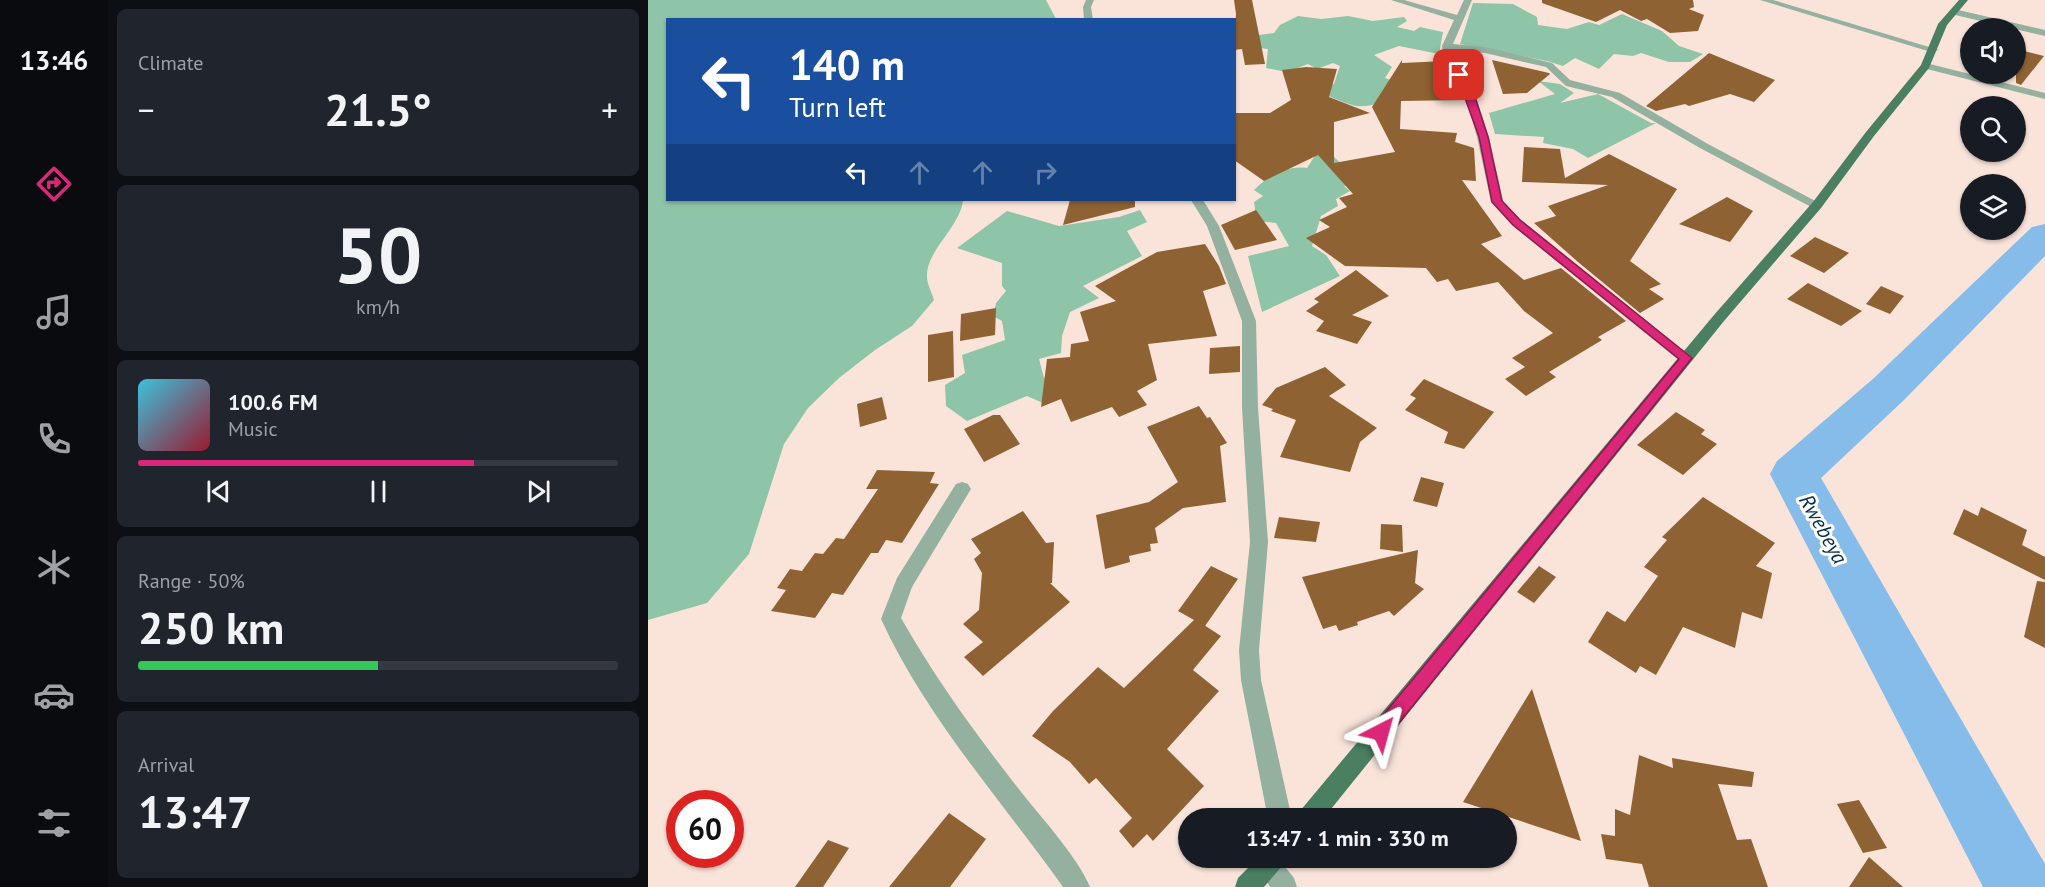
<!DOCTYPE html>
<html lang="en">
<head>
<meta charset="utf-8">
<style>
  body { margin:0; font-family:"PT Sans",sans-serif; background:#20242c; color:#f1f3f6; height:100vh; display:flex; flex-direction:column; font-size:22px; white-space:nowrap }
  * { box-sizing:border-box; margin:0 }
  p { font-size:20px; color:#9ea1a6 }
  .icon { flex:none; width:33px; height:33px; fill:none; stroke:currentColor; stroke-width:2; stroke-linecap:round; stroke-linejoin:round }
  .map { position:relative; flex:1; overflow:hidden }
  .sheet { display:flex; flex-direction:column; gap:9px; padding:9px; background:#0d0f14; width:540px }
  .sheet>* { flex:none }
  .hud { position:absolute; left:18px; top:18px; width:570px; height:183px; border-radius:0px; box-shadow:0 2px 4px #0004; background:#1a4fa0; color:#fff; overflow:hidden }
  .fabs { position:absolute; left:1312px; top:18px; display:grid; gap:12px }
  .fabs a { display:grid; place-items:center; width:66px; height:66px; border-radius:50%; background:#171b24; box-shadow:0 2px 4px #0004; font-size:30px }
  .speed { position:absolute; left:18px; top:790px; display:flex; gap:12px; font-size:30px; font-weight:700; text-align:center }
  .speed>* { display:grid; place-content:center; width:78px; height:78px; border-radius:50%; background:#171b24; box-shadow:0 2px 4px #0004; line-height:1 }
  .speed .limit { border:9px solid #d22; background:#fff; color:#111 }
  .pin { position:absolute; display:grid; place-items:center; width:51px; height:51px; color:#fff; margin:-26px; border-radius:12px; box-shadow:0 3px 9px #0006 }
  .me { position:absolute; width:66px; margin:-33px; rotate:39deg; stroke-linejoin:round; filter:drop-shadow(0 0 4px #0008) }
  .turn { display:flex; align-items:center; gap:21px; height:126px; padding:0 24px; font-size:27px }
  .turn .icon { width:78px; height:78px; stroke-width:2.5 }
  .turn b { display:block; font-size:42px; line-height:51px }
  .lanes { display:flex; align-items:center; height:57px; padding:0 24px; background:#0003; justify-content:center; gap:30px; direction:ltr }
  .lanes .off { opacity:.35 }
  .big { font-size:45px; font-weight:700; line-height:1.1 }
  .sheet .card { flex:1; display:flex; flex-direction:column; justify-content:center; gap:9px; min-width:0; padding:0 21px; border-radius:9px; background:#20242c }
  .sheet .dial { align-items:center; gap:0 }
  .dial b { font-size:78px; line-height:1 }
  .song { display:flex; align-items:center; gap:18px }
  .cover { width:72px; height:72px; border-radius:9px; background:linear-gradient(135deg,hsl(190 70% 55%),hsl(350 70% 35%)) }
  .played { height:6px; border-radius:3px; background:linear-gradient(90deg,#db2777 70%,#363941 70%) }
  .keys { display:flex; justify-content:space-around; direction:ltr }
  .heat { display:flex; justify-content:space-between; align-items:center; font-size:33px; direction:ltr }
  .charge { height:9px; border-radius:4px; background:linear-gradient(90deg,#34c759 50%,#363941 0) }
  .trip { position:absolute; left:530px; top:808px; width:339px; height:60px; border-radius:30px; background:#171b24; box-shadow:0 2px 4px #0004; font-weight:700; line-height:60px; text-align:center }
  main { display:flex; flex:1; min-height:0 }
  .tab-bar { display:flex; flex-direction:column; width:108px; justify-content:space-around; align-items:center; background:#090b0e; color:#9ea1a6 }
  .tab-bar .icon { width:42px; height:42px }
  .tab-bar .on { color:#db2777 }
  .tab-bar b { font-size:27px; color:#f1f3f6 }
  .map>svg:first-child { display:block }
  .green { fill:#8ec4a7 }
  .lines { fill:none; stroke-linecap:round; stroke-linejoin:round }
  .river { fill:#85bce9; fill-rule:evenodd }
  .building { fill:#8f6233 }
  .minor { fill:#94b09f; fill-rule:evenodd }
  .primary { fill:#4a7f62; fill-rule:evenodd }
  .route { fill:#db2777; stroke:#8e194d; stroke-width:1.5 }
  .labels { text-anchor:middle; stroke-width:6; stroke-linejoin:round; paint-order:stroke }
  .water-label { font-size:21px; font-style:italic; fill:#012d4a; stroke:#fff }
</style>
</head>
<body>
<main>
<nav class="tab-bar">
<b>13:46</b>
<svg class="icon on" aria-label="directions" viewBox="0 0 24 24"><path d="M12 3l9 9-9 9-9-9zM9 14v-3h6M13 9l2 2-2 2"/></svg>
<svg class="icon" aria-label="music" viewBox="0 0 24 24"><path d="M9 18V5l10-2v13"/><circle cx="6" cy="18" r="3"/><circle cx="16" cy="16" r="3"/></svg>
<svg class="icon" aria-label="phone" viewBox="0 0 24 24"><path d="M5 4h4l2 5-3 2q2 4 5 5l2-3 5 2v4C11 20 4 13 5 4z"/></svg>
<svg class="icon" aria-label="climate" viewBox="0 0 24 24"><path d="M12 3v18M4 7l16 10M4 17L20 7"/></svg>
<svg class="icon" aria-label="car" viewBox="0 0 24 24"><path d="M5 17H2v-5l4-1 3-4h7l3 4 3 1v5h-3M9 17h6M6 11h13"/><circle cx="7" cy="17" r="2"/><circle cx="17" cy="17" r="2"/></svg>
<svg class="icon" aria-label="filters" viewBox="0 0 24 24"><path d="M4 7h16M4 17h16"/><circle cx="9" cy="7" r="2"/><circle cx="15" cy="17" r="2"/></svg>
</nav>
<section class="sheet">
<div class="card"><p>Climate</p>
<div class="heat"><a>−</a><b class="big">21.5°</b><a>+</a></div>
</div>
<div class="card dial"><b>50</b><p>km/h</p></div>
<div class="card">
<div class="song"><i class="cover"></i><div><b>100.6 FM</b><p>Music</p></div></div>
<div class="played"></div>
<div class="keys"><svg class="icon" aria-label="previous" viewBox="0 0 24 24"><path d="M18 5L8 12l10 7zM5 5v14"/></svg><svg class="icon" aria-label="pause" viewBox="0 0 24 24"><path d="M8 5v14M16 5v14"/></svg><svg class="icon" aria-label="next" viewBox="0 0 24 24"><path d="M6 5l10 7-10 7zM19 5v14"/></svg></div>
</div>
<div class="card"><p>Range · 50%</p><b class="big">250 km</b><div class="charge"></div></div>
<div class="card"><p>Arrival</p><b class="big">13:47</b></div>
</section>
<div class="map">
<svg width="1397" height="887" viewBox="0 0 1397 887">
  <rect width="100%" height="100%" fill="#fae4da"/>
  <g class="green">
    <path d="M 0,0 L 398,0 L 408,19 L 20,20 L 20,200 L 315,200 C 313,226 277,252 279,277 C 279,284 284,293 286,300 L 264,326 L 227,350 L 191,378 L 160,408 L 136,444 L 101,554 L 59,603 L 0,620 Z"/>
    <polygon points="825,3 865,4 889,17 890,25 919,29 941,22 951,25 974,14 1014,31 1031,46 1055,54 1042,62 1021,62 993,53 985,56 966,54 951,69 927,58 915,66 899,61 812,44"/>
    <path d="M 650,16 L 673,19 L 700,16 L 725,21 L 756,17 L 759,21 L 749,27 L 766,31 L 772,27 L 795,32 L 791,54 L 751,46 L 726,55 L 744,67 L 737,78 L 755,84 L 747,99 C 736,101 720,108 709,106 C 701,105 672,93 666,89 L 686,84 L 692,66 L 685,63 L 669,69 L 660,64 L 639,72 L 618,68 L 620,49 L 603,47 L 604,36 L 626,33 L 632,25 Z"/>
    <polygon points="890,81 912,84 926,93 912,103 950,94 1003,123 1008,123 940,158 925,149 895,143 896,137 847,134 841,113 907,94"/>
    <path d="M 680,151 L 712,182 L 696,186 L 702,191 L 688,199 L 690,206 L 673,216 L 664,246 L 678,255 L 692,276 L 614,312 L 600,256 L 641,246 L 628,223 L 609,221 L 606,202 L 615,196 L 606,190 C 620,176 638,165 659,168 L 668,154 Z"/>
    <polygon points="492,210 499,222 479,231 494,256 435,286 451,298 422,312 414,336 413,353 391,359 396,378 406,372 395,403 379,396 319,421 298,406 297,385 317,373 314,355 357,340 354,321 345,316 348,303 358,291 354,286 354,263 309,248 359,211 411,226 471,217"/>
  </g>
  <g class="lines">
    <polygon class="river" points="1397,224 1397,256 1256,400 1173,478 1397,864 1397,887 1335,887 1122,474 1129,461 1226,378 1384,227"/>
  </g>
  <g class="building">
    <polygon points="586,0 604,0 617,64 597,65 594,49 586,50 588,14"/>
    <polygon points="894,0 1045,0 1046,7 1041,9 1056,15 1050,31 1022,33 999,19 993,21 972,10 948,22 894,3"/>
    <polygon points="1368,49 1396,56 1373,85 1368,83"/>
    <polygon points="1061,53 1127,80 1106,102 1082,94 1041,106 1037,104 1008,111 998,106"/>
    <polygon points="754,60 754,63 797,61 815,95 816,100 753,101 752,129 809,133 807,142 826,148 828,181 814,180 854,236 833,244 876,280 913,268 978,321 950,337 954,340 901,372 908,377 878,396 857,379 877,367 864,358 905,333 876,311 850,282 808,291 800,279 789,282 778,268 697,266 658,238 682,227 671,220 699,207 691,198 705,194 670,155 616,181 586,160 586,113 622,113 643,100 634,70 658,67 689,69 681,97 722,113 686,122 686,163 747,152 724,107"/>
    <polygon points="812,60 829,60 823,81"/>
    <polygon points="844,60 901,73 902,74 879,93 855,94"/>
    <polygon points="876,147 912,149 917,178 961,154 1029,189 982,261 1013,284 1001,289 1016,299 992,313 930,262 886,223 908,216 900,206 960,185 874,182"/>
    <polygon points="1079,197 1105,211 1082,242 1031,224"/>
    <polygon points="422,200 487,200 487,207 415,225"/>
    <polygon points="608,210 629,240 587,250 573,225"/>
    <polygon points="1167,237 1201,253 1176,273 1142,256"/>
    <polygon points="557,244 571,266 578,284 555,291 569,336 500,344 509,380 489,391 499,405 471,417 464,407 423,422 413,399 393,407 399,359 422,357 423,344 441,341 432,312 468,301 447,286 509,252"/>
    <polygon points="708,270 741,296 704,315 724,322 709,344 668,331 676,321 658,311 671,302 666,299"/>
    <polygon points="1160,283 1214,311 1193,326 1139,299"/>
    <polygon points="1233,286 1256,296 1242,314 1218,304"/>
    <polygon points="348,308 347,335 312,341 313,314"/>
    <polygon points="305,331 306,377 280,382 280,335"/>
    <polygon points="592,346 592,372 561,374 562,348"/>
    <polygon points="677,367 698,385 681,396 729,428 712,442 702,472 632,457 648,420 623,411 625,409 614,405 628,388"/>
    <polygon points="776,379 846,412 816,449 796,443 800,432 757,410 768,398 762,395"/>
    <polygon points="234,397 239,419 212,427 209,404"/>
    <polygon points="551,406 559,418 562,417 579,443 572,446 578,502 535,508 507,528 510,543 502,544 503,551 481,556 482,562 457,569 448,515 501,502 530,482 499,427"/>
    <polygon points="1028,412 1057,430 1053,434 1069,444 1035,475 989,445"/>
    <polygon points="345,415 352,415 372,444 336,462 316,429"/>
    <polygon points="229,470 287,472 282,483 291,484 254,543 238,540 230,553 223,553 195,595 184,593 167,618 123,611 138,590 129,588 142,569 154,571 167,553 175,554 188,538 196,539 230,489 218,489"/>
    <polygon points="773,477 796,483 789,507 765,501"/>
    <polygon points="1055,497 1127,543 1108,566 1124,573 1114,619 1094,612 1087,648 1035,627 1008,675 992,666 988,673 940,642 959,611 977,622 1010,576 996,567 1019,540 1014,537"/>
    <polygon points="1333,507 1379,530 1374,545 1397,557 1397,580 1305,534 1316,509 1330,516"/>
    <polygon points="375,511 398,543 406,542 404,583 402,583 422,602 335,676 316,657 335,642 315,624 331,610 334,573 326,559 333,553 323,539"/>
    <polygon points="631,517 672,522 668,542 626,538"/>
    <polygon points="733,524 754,525 755,552 732,549"/>
    <polygon points="770,550 767,583 776,589 746,616 741,611 709,622 710,625 691,631 688,625 675,629 654,577"/>
    <polygon points="563,566 590,579 557,626 553,623 573,636 545,670 571,691 519,749 556,786 505,841 499,834 485,848 471,831 484,818 448,778 441,784 422,762 384,736 405,711 450,667 476,688 546,620 530,611"/>
    <polygon points="891,566 908,577 886,603 869,592"/>
    <polygon points="1389,581 1397,582 1397,648 1376,637"/>
    <polygon points="884,689 933,841 815,802"/>
    <polygon points="991,755 1025,768 1024,758 1106,772 1104,787 1070,784 1089,840 1103,839 1120,887 1001,887 994,864 958,859 953,834 967,836 967,809 982,815"/>
    <polygon points="1211,800 1239,848 1215,853 1189,804"/>
    <polygon points="301,813 338,839 302,887 241,887"/>
    <polygon points="180,840 201,848 175,887 147,887"/>
    <polygon points="1221,857 1255,887 1201,887"/>
  </g>
  <g class="lines">
    <g class="minor">
      <polygon points="438,0 446,0 443,7 445,20 436,20 435,7"/>
      <polygon points="743,0 756,0 809,15 816,0 824,0 805,44 837,47 904,63 922,80 972,93 1060,144 1175,205 1169,209 1165,208 1052,148 964,97 918,86 898,67 837,53 804,49 827,94 841,137 855,201 872,219 1045,358 1038,363 1033,362 864,225 843,202 829,137 817,94 796,55 794,46 806,20"/>
      <polygon points="1112,0 1125,0 1291,50 1283,52"/>
      <polygon points="1306,9 1397,30 1397,36 1303,14 1303,10"/>
      <polygon points="1278,63 1397,93 1397,99 1275,68 1275,64"/>
      <polygon points="543,200 555,200 571,226 608,321 610,408 620,542 611,650 613,680 644,819 620,819 593,680 591,650 602,542 594,408 594,321 559,226"/>
      <path d="M 314,482 L 320,484 L 323,489 L 264,587 L 253,618 C 287,678 327,733 370,788 C 390,814 430,857 442,887 L 415,887 C 353,800 278,717 233,619 L 249,578 L 308,484 Z"/>
      <polygon points="611,858 630,858 646,878 649,887 622,887 608,865"/>
    </g>
    <g class="primary">
      <polygon points="1311,0 1320,0 1299,25 1281,68 1226,136 1173,208 1076,321 675,819 648,819 652,811 1066,315 1165,202 1218,132 1273,65 1290,24"/>
      <polygon points="610,858 638,858 634,866 616,887 587,887 590,878"/>
    </g>
  </g>
  <polygon class="route" points="808,73 814,73 826,94 840,137 854,201 872,220 1044,358 739,738 733,741 726,738 724,732 726,726 1031,359 865,225 844,202 831,137"/>
  <g class="labels">
    <g class="water-label">
      <text transform="translate(1175 529) rotate(61)" y="7">Rwebeya</text>
    </g>
  </g>
</svg>
<div class="fabs">
<a><svg class="icon" aria-label="sound" viewBox="0 0 24 24"><path d="M4 9h4l5-4v14l-5-4H4zM17 9q2 3 0 6"/></svg></a>
<a><svg class="icon" aria-label="search" viewBox="0 0 24 24"><circle cx="10" cy="10" r="6"/><path d="M15 15l6 6"/></svg></a>
<a><svg class="icon" aria-label="layers" viewBox="0 0 24 24"><path d="M12 4l9 5-9 5-9-5zM3 14l9 5 9-5"/></svg></a>
</div>
<div class="speed"><div class="limit">60</div></div>
<div class="pin" style="left:811px;top:75px;background:#d93025"><svg class="icon" aria-label="arrive" viewBox="0 0 24 24"><path d="M6 21V4h12l-3 4 3 4H6"/></svg></div>
<svg class="me" style="left:733px;top:732px" viewBox="-20 -20 40 40"><path d="M0-17L14 15 0 8-14 15z" fill="#db2777" stroke="#fff" stroke-width="4"/></svg>
<div class="trip">13:47 · 1 min · 330 m</div>
<div class="hud">
<div class="turn"><svg class="icon" aria-label="left" viewBox="0 0 24 24"><path d="M17 20v-9H6M10 6l-5 5 5 5"/></svg><div><b>140 m</b>Turn left</div></div>
<div class="lanes"><svg class="icon" aria-label="left" viewBox="0 0 24 24"><path d="M17 20v-9H6M10 6l-5 5 5 5"/></svg><svg class="icon off" aria-label="ahead" viewBox="0 0 24 24"><path d="M12 20V5M6 11l6-6 6 6"/></svg><svg class="icon off" aria-label="ahead" viewBox="0 0 24 24"><path d="M12 20V5M6 11l6-6 6 6"/></svg><svg class="icon off" aria-label="right" viewBox="0 0 24 24"><path d="M7 20v-9h11M14 6l5 5-5 5"/></svg></div>
</div>
</div>
</main>
</body>
</html>
